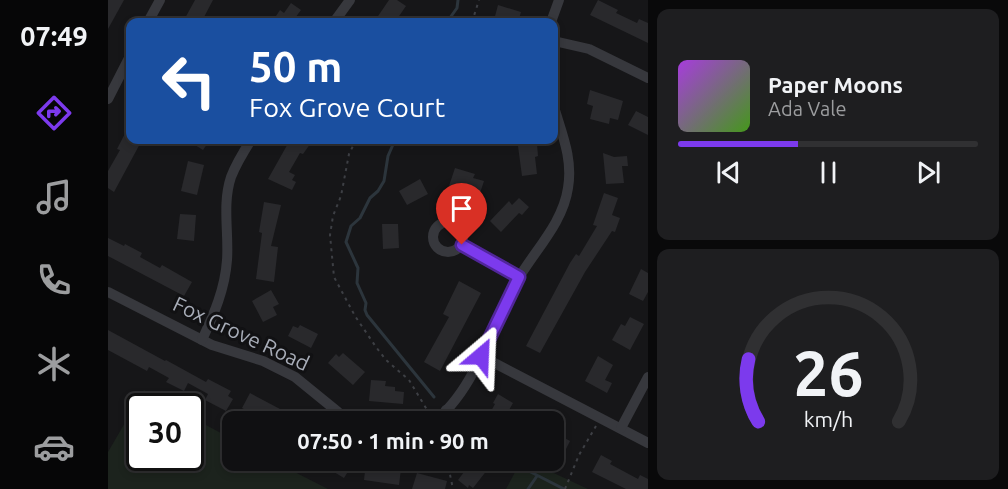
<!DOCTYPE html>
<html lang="en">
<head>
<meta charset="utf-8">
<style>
  body { margin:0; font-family:Ubuntu,sans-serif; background:#1e1e20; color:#f1f3f6; height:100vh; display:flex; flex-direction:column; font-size:22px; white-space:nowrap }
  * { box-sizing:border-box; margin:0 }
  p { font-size:20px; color:#9c9d9f }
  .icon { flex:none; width:33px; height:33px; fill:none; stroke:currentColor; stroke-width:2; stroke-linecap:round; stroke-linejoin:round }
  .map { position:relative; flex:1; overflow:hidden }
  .sheet { display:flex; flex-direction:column; gap:9px; padding:9px; background:#09090a; width:360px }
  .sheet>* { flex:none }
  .guide { position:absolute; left:18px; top:18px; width:432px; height:126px; border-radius:12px; box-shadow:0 3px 9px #0003,0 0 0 2px #303032; background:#1a4fa0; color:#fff; overflow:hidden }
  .speed { position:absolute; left:18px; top:393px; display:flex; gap:12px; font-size:30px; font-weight:700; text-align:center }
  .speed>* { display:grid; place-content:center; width:78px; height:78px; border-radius:50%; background:#101012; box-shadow:0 3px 9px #0003,0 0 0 2px #303032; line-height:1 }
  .speed .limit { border:3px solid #111; border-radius:9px; background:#fff; color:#111 }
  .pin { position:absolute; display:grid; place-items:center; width:51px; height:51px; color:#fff; margin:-62px -26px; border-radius:50% 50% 50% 0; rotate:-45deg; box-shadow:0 0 6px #0007 }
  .pin .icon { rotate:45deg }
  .me { position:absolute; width:66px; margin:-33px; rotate:26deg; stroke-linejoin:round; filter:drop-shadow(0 0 4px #0008) }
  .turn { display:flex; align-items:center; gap:21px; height:126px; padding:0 24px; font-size:27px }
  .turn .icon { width:78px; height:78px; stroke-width:2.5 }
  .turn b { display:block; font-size:42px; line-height:51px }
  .sheet .card { flex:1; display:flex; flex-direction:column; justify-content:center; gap:9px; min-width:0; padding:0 21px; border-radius:12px; background:#1e1e20 }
  .sheet .dial { align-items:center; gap:0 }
  .dial svg { height:156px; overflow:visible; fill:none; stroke:#303032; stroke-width:7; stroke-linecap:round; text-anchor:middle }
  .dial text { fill:#f1f3f6; stroke:none }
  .song { display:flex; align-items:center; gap:18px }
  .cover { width:72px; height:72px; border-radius:9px; background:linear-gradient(135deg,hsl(280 70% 55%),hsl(100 70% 35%)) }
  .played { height:6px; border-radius:3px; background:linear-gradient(90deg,#7c3aed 40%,#303032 40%) }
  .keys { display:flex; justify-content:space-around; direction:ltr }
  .trip { position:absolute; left:114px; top:411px; width:342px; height:60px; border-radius:12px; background:#101012; box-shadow:0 3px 9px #0003,0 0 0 2px #303032; font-weight:700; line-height:60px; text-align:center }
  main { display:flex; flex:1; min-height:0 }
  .menu { display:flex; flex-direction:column; width:108px; justify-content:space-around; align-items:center; background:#060607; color:#9c9d9f }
  .menu .icon { width:42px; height:42px }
  .menu .active { color:#7c3aed }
  .menu b { font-size:27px; color:#f1f3f6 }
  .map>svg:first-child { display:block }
  .green { fill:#1c231d }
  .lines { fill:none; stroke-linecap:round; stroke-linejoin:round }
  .stream { stroke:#2c353c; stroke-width:3 }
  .building { fill:#29292c }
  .path { stroke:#3d3f44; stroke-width:2; stroke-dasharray:3 4.5; stroke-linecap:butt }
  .minor { stroke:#37383d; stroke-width:10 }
  .route-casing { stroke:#51269a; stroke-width:15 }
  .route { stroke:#7c3aed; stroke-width:10 }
  .labels { text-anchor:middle; stroke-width:6; stroke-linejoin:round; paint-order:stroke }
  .street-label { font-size:21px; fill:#a8adb8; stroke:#111113 }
</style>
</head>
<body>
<main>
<nav class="menu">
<b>07:49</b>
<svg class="icon active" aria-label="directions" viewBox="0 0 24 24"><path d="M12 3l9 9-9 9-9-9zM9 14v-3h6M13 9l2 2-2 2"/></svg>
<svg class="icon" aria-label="music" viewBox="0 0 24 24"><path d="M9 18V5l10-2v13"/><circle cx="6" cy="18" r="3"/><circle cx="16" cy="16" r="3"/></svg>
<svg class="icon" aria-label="phone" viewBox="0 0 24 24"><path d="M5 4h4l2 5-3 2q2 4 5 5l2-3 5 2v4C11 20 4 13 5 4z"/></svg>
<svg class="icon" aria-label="climate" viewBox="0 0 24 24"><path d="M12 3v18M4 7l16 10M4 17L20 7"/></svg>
<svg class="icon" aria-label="car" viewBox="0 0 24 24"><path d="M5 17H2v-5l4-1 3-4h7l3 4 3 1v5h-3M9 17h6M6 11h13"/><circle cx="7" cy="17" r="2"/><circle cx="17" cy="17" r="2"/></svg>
</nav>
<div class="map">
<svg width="540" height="489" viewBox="0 0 540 489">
  <rect width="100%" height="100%" fill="#161618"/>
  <g class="green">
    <polygon points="36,390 64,406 32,406 32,458 82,458 83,417 124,439 124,460 165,461 220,489 0,489 0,452"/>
    <polygon points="413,461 420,461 480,489 398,489"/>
  </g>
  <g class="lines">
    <g class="stream">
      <polyline points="339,22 349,8 350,0"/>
      <polyline points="287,140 280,156 276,181 270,191 262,198 252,218 243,226 238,242 250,268 249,283 258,303 257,310 259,315 326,397"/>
      <polyline points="406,460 413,467 456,489"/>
      <polyline points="420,489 429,476"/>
    </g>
  </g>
  <g class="building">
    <polygon points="0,0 16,0 0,29"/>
    <polygon points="87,0 105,0 95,19 92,17 89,22 81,22 76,20"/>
    <polygon points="281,0 289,0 298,6 287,22 266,22"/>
    <polygon points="490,0 510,10 508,13 529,23 531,19 540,23 540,43 482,15"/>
    <polygon points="183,3 193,10 184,22 164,22 172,10 176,13"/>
    <polygon points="390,5 413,12 410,22 394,22 386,20"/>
    <polygon points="482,90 515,101 510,120 502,118 501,124 482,119 485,106 479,104"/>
    <polygon points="528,111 540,117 540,135 520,125"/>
    <polygon points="22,124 22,140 34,140 6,192 0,188 0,171 12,150 9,149"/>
    <polygon points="79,140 102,140 95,150"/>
    <polygon points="182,140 205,140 195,154 192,153 181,172 187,175 184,180 188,182 184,190 160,179"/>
    <polygon points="429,144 430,156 427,157 429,174 414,176 410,146"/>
    <polygon points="495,153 506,157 519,156 520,166 514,166 516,183 498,184"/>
    <polygon points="80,161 96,165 89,195 73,191"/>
    <polygon points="347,168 367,174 365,178 376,181 371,196 341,186"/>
    <polygon points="312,179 320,194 299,205 291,191"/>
    <polygon points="496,193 510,198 504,215 512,218 507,232 504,231 477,272 432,353 418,346 462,263 468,254 471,256 489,226 485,225"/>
    <polygon points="411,198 421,207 414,215 411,213 393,232 382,221 401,201 404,205"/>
    <polygon points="156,202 173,205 163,246 170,247 166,282 148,279 154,233 151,232"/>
    <polygon points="72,214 88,215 86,241 69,239"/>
    <polygon points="274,224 290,224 291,248 275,249"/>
    <polygon points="0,238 16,246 17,244 34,253 32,257 52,268 54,265 84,282 76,296 0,256"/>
    <polygon points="533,269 540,273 540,292 535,301 521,294"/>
    <polygon points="351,281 373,293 332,371 316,362 341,317 335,314"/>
    <polygon points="163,290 171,304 165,307 169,315 155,322 144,301"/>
    <polygon points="522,317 536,324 522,350 504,340 513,324 517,326"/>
    <polygon points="192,325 210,334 203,348 180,336 185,326 190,328"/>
    <polygon points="0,330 57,361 58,360 98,382 100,379 123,391 120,396 125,399 118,411 97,400 100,394 80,383 76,391 58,382 61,378 41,367 39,371 0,350"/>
    <polygon points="235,353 257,372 245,385 220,363 228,354 231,357"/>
    <polygon points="490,356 505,365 497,380 504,383 499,393 477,381"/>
    <polygon points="263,380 278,381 277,386 287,387 287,391 296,392 295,404 261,401"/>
    <polygon points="142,393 172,409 171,411 189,422 159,422 134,408"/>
    <polygon points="390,394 405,403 394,422 377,422 387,404 385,403"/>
    <polygon points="446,432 462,441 454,457 446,452"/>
    <polygon points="493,455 504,461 502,464 530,479 532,475 540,479 540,489 518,489 484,472"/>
    <polygon points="206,460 237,460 244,465 236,478"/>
    <polygon points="365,460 387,460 365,488 361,485 360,488 350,480"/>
    <polygon points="258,462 293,469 291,485 256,480"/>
    <polygon points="309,473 339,481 337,489 304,489"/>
  </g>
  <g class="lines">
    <g class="path">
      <polyline points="364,22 371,0"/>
      <polyline points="248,140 241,154 233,196 225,216 222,235 226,277 247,316 268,347 278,360 301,380 321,413"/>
      <polyline points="339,460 345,489"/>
      <polyline points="457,489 471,455 488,426"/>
    </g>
    <g class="minor">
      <polyline points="40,22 52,0"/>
      <polyline points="226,22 242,0"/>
      <polyline points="443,22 451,0"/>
      <polyline points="446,41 481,49 540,78"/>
      <polyline points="0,99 22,56"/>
      <circle cx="340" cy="237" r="15"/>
      <polyline points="354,245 412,277"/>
      <polyline points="0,292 104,345 155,361 187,377 230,412 244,422"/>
      <path d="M 94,340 C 106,314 117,289 119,260 C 121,233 114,204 123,177 C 128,164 136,151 143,140"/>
      <polyline points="373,356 540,443"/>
      <polyline points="338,410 346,422"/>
      <path d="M 325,422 C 367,392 386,320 412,276 C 429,248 455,222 460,188 C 465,159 454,134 446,107"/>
      <polyline points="513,428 540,377"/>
    </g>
  </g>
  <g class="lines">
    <defs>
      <polyline id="route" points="354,245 411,277 373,356"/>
    </defs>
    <use href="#route" class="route-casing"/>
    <use href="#route" class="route"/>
  </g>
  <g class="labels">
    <g class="street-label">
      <text transform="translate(133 334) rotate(25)" y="7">Fox Grove Road</text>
    </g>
  </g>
</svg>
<div class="speed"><div class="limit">30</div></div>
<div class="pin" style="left:354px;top:245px;background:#d93025"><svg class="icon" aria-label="arrive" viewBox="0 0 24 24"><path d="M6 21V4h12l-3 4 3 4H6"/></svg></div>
<svg class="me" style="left:373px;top:356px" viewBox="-20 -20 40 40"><path d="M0-17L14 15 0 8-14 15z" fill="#7c3aed" stroke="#fff" stroke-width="4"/></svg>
<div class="trip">07:50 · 1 min · 90 m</div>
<div class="guide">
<div class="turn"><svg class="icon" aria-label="left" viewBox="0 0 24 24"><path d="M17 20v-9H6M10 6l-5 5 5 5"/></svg><div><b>50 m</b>Fox Grove Court</div></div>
</div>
</div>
<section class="sheet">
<div class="card">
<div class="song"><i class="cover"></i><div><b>Paper Moons</b><p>Ada Vale</p></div></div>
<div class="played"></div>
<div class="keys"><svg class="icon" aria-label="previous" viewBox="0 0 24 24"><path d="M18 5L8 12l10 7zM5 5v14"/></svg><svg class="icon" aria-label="pause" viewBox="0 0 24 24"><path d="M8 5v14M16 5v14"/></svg><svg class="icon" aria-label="next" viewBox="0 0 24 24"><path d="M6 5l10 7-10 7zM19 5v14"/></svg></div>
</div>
<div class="card dial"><svg viewBox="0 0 100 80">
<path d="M14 69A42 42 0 1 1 86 69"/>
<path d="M14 69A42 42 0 0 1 9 37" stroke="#7c3aed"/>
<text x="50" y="56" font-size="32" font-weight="700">26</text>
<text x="50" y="72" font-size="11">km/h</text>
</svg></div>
</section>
</main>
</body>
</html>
